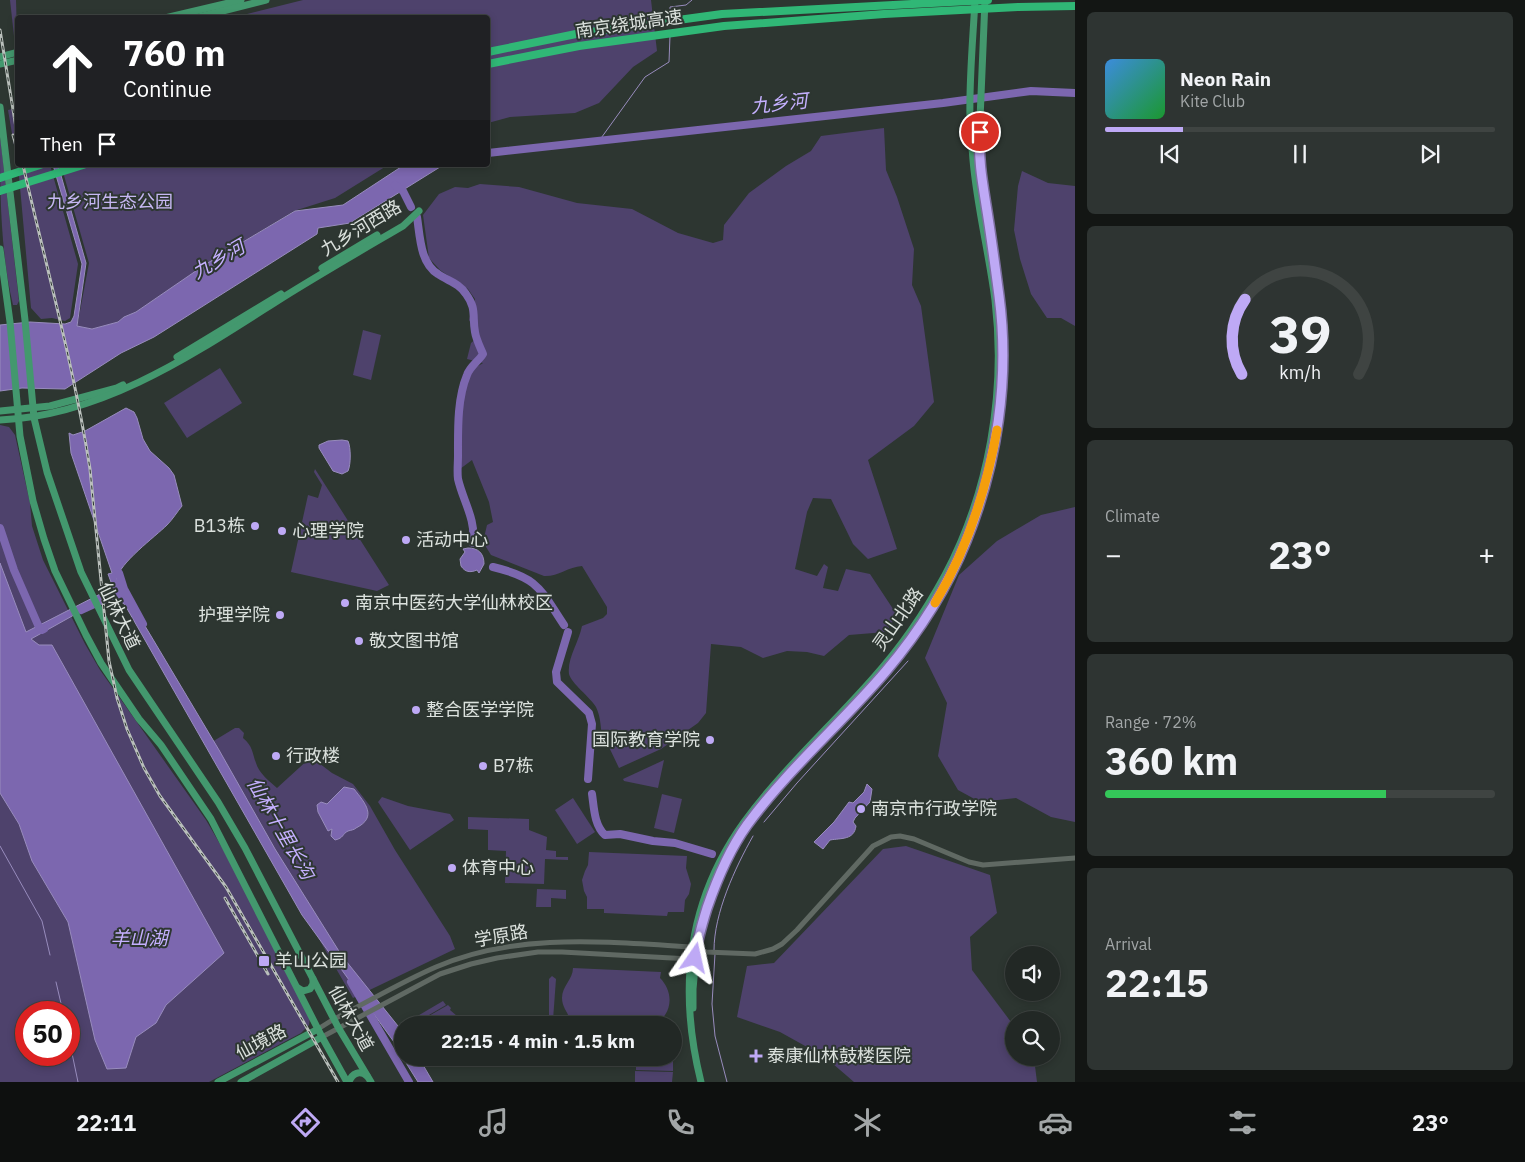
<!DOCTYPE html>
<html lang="en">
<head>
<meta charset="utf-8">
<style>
  body { margin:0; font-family:"IBM Plex Sans","Noto Sans SC",sans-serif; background:#2e3432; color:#f1f3f6; height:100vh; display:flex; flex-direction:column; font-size:19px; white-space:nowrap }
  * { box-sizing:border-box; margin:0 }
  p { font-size:16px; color:#a2a6a7 }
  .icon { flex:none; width:28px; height:28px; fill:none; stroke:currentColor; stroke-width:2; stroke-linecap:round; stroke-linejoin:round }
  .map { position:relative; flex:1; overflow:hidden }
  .sheet { display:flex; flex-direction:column; gap:12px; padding:12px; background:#131614; width:450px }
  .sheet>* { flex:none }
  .guide { position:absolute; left:15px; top:15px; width:475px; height:152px; border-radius:5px; box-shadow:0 2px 8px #0003,0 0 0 1px #3f4442; background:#202124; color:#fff; overflow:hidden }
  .buttons { position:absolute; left:1005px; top:946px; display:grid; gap:10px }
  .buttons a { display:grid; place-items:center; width:55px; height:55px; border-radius:50%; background:#222825; box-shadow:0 2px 8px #0003,0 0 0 1px #3f4442; font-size:25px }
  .speed { position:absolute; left:15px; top:1001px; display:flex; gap:10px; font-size:25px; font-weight:700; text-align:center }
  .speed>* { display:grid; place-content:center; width:65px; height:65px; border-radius:50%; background:#222825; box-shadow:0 2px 8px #0003,0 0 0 1px #3f4442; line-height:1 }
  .speed .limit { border:8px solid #d22; background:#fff; color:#111 }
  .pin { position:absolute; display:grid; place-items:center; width:42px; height:42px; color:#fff; margin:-21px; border:2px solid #fff; border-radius:50%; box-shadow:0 1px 5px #0007 }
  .me { position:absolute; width:55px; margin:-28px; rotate:11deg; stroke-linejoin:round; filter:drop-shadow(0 0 4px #0008) }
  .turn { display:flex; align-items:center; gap:18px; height:105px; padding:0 25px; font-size:22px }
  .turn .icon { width:65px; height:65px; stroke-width:2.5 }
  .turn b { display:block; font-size:35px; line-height:42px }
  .then { display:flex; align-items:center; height:48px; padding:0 25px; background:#0003; gap:10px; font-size:19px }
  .big { font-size:38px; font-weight:800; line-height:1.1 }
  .sheet .tile { flex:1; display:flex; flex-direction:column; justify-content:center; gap:8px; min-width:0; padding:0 18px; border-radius:8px; background:#2e3432 }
  .sheet .dial { align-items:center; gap:0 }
  .dial svg { height:130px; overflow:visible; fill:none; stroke:#3f4442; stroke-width:7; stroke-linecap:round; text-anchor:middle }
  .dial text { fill:#f1f3f6; stroke:none }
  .song { display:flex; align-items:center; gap:15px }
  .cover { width:60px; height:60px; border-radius:8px; background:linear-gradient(135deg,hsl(210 70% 55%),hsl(130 70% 35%)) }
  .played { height:5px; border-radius:2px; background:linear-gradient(90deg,#bea9f5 20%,#3f4442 20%) }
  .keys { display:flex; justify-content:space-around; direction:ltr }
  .heat { display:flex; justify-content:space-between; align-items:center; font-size:28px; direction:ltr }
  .charge { height:8px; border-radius:4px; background:linear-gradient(90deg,#34c759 72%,#3f4442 0) }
  .trip { position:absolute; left:394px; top:1016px; width:288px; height:50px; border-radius:25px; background:#222825; box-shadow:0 2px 8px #0003,0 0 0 1px #3f4442; font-weight:800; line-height:50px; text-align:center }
  .tab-bar { display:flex; height:80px; justify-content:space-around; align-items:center; background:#0e100f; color:#a2a6a7 }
  .tab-bar .icon { width:35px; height:35px }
  .tab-bar .current { color:#bea9f5 }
  .tab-bar b { font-size:22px; color:#f1f3f6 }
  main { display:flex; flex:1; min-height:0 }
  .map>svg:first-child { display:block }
  .green { fill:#4e426c; fill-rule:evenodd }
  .water { fill:#7c67af; stroke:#988cbd }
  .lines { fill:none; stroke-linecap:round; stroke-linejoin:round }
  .stream { stroke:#988cbd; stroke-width:1 }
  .river { stroke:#7c67af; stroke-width:8 }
  .minor { stroke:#606963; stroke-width:5 }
  .major { stroke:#43986e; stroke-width:7 }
  .highway { stroke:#30b776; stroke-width:8 }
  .rail-casing { stroke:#bac0bc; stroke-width:3 }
  .rail { stroke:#2d3631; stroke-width:1; stroke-dasharray:4; stroke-linecap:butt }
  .route-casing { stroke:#7c6e9f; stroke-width:12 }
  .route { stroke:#bea9f5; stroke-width:9 }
  .slow { stroke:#f59e0b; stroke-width:9 }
  .poi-dot { fill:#bea9f5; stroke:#2d3631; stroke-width:2 }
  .labels { text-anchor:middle; stroke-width:4; stroke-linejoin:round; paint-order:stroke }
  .street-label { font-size:18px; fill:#dbe1dd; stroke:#2d3631 }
  .park-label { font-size:18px; fill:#c6b7f2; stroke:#2d3631 }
  .poi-label { font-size:18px; fill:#dbe1dd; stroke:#2d3631; text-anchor:start }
  .water-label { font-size:19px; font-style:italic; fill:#c5b0ff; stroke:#2d3631 }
</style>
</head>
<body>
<main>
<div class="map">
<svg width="1075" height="1082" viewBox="0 0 1075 1082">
  <rect width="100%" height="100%" fill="#2d3631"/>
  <g class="green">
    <polygon points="10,0 16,0 17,36 14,36"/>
    <polygon points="303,0 651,0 657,51 633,67 599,103 575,113 510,117 488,123 488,18 231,18"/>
    <polygon points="17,108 18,108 17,163 8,110"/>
    <path d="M 884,128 L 886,170 L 897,197 L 914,249 L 912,285 L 921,306 L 934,402 L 914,426 L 868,460 L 897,549 L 868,559 L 853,544 L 831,499 L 813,498 L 807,512 L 795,569 L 817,576 L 824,564 L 828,567 L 823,588 L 838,591 L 846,569 L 870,574 L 897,615 L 886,632 L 849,635 L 824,656 L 807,652 L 787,651 L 763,658 L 741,647 L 711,644 L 706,713 L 698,723 L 661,749 L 619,768 L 608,745 L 602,741 C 601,730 601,717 596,707 C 590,697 571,683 569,674 C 567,658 579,642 582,626 L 603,618 L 607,614 L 607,607 L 582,566 C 568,567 557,577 544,576 L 491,555 L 483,542 L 487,525 L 493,522 L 489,502 L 472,460 L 460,469 C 461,446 460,396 468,376 C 471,369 477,367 483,363 L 467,359 L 471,343 L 476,339 L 472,325 L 469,320 L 475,299 L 468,289 L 440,270 L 429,258 L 423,215 L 439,194 L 455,187 L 468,188 L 480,184 L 519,187 L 577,203 L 632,209 L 678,233 L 713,243 L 723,240 L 724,225 L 749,193 L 786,166 L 811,151 L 821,136 Z"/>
    <path d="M 0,135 L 19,301 L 17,305 L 13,305 C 0,250 0,191 0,135 Z"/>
    <polygon points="18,165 50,165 78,264 70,318 65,321 52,318 41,319 31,308"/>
    <polygon points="61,165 388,165 335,198 294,211 206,264 136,312 124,317 118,322 92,329 77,327 89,263"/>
    <polygon points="1022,171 1048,183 1075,186 1075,326 1061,318 1047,318 1031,294 1020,259 1014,230 1018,186"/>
    <polygon points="363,330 381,335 371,380 353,375"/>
    <polygon points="220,368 242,403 187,438 164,403"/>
    <path d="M 0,425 L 9,427 L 15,435 L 30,503 L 32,526 L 43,560 L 85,644 L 100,670 L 206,820 L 235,870 L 310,1018 L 309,1025 L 301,1033 L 209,1082 L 0,1082 ZM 26,1012 L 69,1012 L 69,1055 L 26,1055 Z"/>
    <polygon points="315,469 389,585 377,591 291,572 308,495 318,498 322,485 314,472"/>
    <polygon points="1075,507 1075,822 1051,817 1016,798 980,802 958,790 938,756 947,703 925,658 959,575 997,541 1041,515"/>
    <path d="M 235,728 L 239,728 L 244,733 L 243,738 C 253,746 252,753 256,763 C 259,773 269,781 277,788 L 311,757 L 332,773 L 353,784 L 370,806 L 395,850 L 450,936 L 455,949 L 353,998 L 207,745 Z"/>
    <polygon points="664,760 658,788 624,781 623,779"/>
    <polygon points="662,794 682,799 674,833 654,828"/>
    <polygon points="382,797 408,806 450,814 454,820 410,850 378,802"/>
    <polygon points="573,798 595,832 577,844 555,810"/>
    <polygon points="468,817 529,819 529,830 547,837 546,850 556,851 556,857 568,857 568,860 545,859 544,884 505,883 506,851 488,850 488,830 468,829"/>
    <polygon points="906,846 990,875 997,913 970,937 972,970 1014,1026 1014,1058 1034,1058 1037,1082 854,1082 825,1057 780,1032 737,1017 747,966 774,963 883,849"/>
    <polygon points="589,852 687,856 686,868 691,884 689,894 685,900 684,912 668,912 667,916 604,913 604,909 587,909 587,897 584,891 582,880 585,871 588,865"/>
    <polygon points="537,889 566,890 566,899 551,898 551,907 536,907"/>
    <path d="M 573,968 L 661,972 L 660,978 C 670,988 673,1003 665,1015 C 662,1019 659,1020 658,1025 L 571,1025 C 571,1015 562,1009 562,998 C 562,986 573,979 573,968 Z"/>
    <polygon points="552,976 556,979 553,1020 551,1022 549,1020 549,979"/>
    <polygon points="443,1001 446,1005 412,1025 409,1021"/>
    <polygon points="448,1005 451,1008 450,1010 457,1016 459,1025 413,1025"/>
    <polygon points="673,1041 673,1071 636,1070 636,1058 672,1058"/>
    <polygon points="635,1071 673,1072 672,1082 635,1082"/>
  </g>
  <g class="water">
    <polygon points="53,165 58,165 86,263 77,326 92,329 118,322 124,317 136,312 206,264 295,211 343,205 404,165 440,165 440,167 350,223 318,228 317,234 154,337 121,353 65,389 22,388 0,391 0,325 30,322 65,324 71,322 74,316 82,264"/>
    <path d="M 126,408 L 134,412 L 137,418 L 143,439 L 150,451 L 169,468 L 174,475 L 182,506 C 177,512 173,519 167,525 C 156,536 118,564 117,579 L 219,750 L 275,849 L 342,956 L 402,1031 L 402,1056 L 394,1042 L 302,915 L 125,605 C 117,597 109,596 99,601 L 31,639 L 39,645 L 52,645 L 224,953 L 166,1005 L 156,1023 L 136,1037 L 126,1068 L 107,1069 L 95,1040 L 68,922 L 32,861 L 19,824 L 0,793 L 0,563 L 26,632 L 108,590 L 111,582 L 108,574 L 112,573 L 71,453 L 69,433 L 73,435 L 85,431 Z"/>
    <path d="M 342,440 L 348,441 C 351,448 351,464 348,471 L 342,474 L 333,471 L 319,448 L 319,445 L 328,441 Z"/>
    <path d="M 468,548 C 478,548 484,553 484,564 L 479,573 L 477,570 C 470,573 465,572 461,566 L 460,559 L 465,552 L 463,549 Z"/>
    <path d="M 867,784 L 872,789 L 870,802 L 855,818 L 853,822 L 856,826 C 854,840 842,838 830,840 L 823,849 L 814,842 L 834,822 L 849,802 L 853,803 L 864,792 Z"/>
    <path d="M 344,787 L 354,789 C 365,803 378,817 356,828 C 354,830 351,830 348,831 C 342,834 344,838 335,840 L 331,836 L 332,829 L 328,831 L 318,812 L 317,805 L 321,802 L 327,804 Z"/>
    <polygon points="403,1058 419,1058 433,1082 418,1082"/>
  </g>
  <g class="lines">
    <g class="stream">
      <polyline points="670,17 670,7 686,5 692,0"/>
      <polyline points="599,141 645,77 669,62 670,36"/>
      <polyline points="764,822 797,783 908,661"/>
      <polyline points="0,846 42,921 50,955"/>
      <path d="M 714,950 C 714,913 735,868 753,836"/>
      <polyline points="715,954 712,1004 715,1036 727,1082"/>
      <polyline points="56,982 63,1012"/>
      <polyline points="69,1039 78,1082"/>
    </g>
    <g class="river">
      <polyline points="488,153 943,103 1031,91 1075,93"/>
      <polyline points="395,185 403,191 411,207"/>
      <path d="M 417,217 C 420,236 420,263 438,274 C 448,281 459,283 466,294 C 477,309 472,316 475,332 C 476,339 480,347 483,354 C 478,362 470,366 467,375 C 457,399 458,430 458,456 C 458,463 457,472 458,479 C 463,501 476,519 473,543"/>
      <polyline points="0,528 14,570 38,625 42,630 44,629"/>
      <path d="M 493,567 C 539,578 540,589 564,625"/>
      <polyline points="119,573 124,589 143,624"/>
      <polyline points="81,610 116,594"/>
      <polyline points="568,632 556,672 557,682 589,713 592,724 588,779"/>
      <path d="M 592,794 C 594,807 594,825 605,835 L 620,834 L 653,841 L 675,843 L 712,854"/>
      <polyline points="351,982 409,1082"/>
    </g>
    <g class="minor">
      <path d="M 318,1029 L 334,1019 C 368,1002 401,982 436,967 C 516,932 607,942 692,947 L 706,952 L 755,954 L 773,949 L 782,944 L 797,930 L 873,846 L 891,837 L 900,836 L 914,839 L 969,862 L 983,865 L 1075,858"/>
      <polyline points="322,1037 440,974 471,964 497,958 538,952 562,952 690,959 706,952"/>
    </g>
    <g class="major">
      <polyline points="985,0 979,143 980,164 1000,303"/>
      <polyline points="165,18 241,0"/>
      <polyline points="195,18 266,0"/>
      <polyline points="0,57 18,52"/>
      <polyline points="0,64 18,60"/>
      <polyline points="0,107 25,320 34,418 47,472 81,572 129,670 218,802 245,848 338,1027 371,1082"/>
      <polyline points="0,249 10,322 20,436 33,501 44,539 55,571 86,635 101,663 139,719 161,745 211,819 322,1037 347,1082"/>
      <polyline points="322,268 377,235"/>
      <polyline points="177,357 281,294"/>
      <polyline points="0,411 50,406 117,388 123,385"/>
      <path d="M 0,420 C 104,416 197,352 282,298 C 322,273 362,250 403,226 L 419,211"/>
      <polyline points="994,445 999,416"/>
      <polyline points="960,554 978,508"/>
      <path d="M 878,679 C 908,647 933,610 952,571"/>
      <polyline points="750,823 798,766"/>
      <polyline points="701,929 715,885 726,861"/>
      <polyline points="298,988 303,991 310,989 313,984 313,979"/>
      <polyline points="693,1008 693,989 697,946"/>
      <polyline points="218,1082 318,1029"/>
      <polyline points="241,1082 322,1037"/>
      <path d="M 349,1082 C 352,1073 360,1070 367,1076"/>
      <path d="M 701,1082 C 678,990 687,901 744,822 C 782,770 831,726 874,677 C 902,646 925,612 945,575 C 989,492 1006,393 995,300 C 989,253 977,207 973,160 C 972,146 970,132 970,118 C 969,79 973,39 975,0"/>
    </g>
    <g class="highway">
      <polyline points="488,52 576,34 722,14 988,0"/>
      <polyline points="488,64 579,46 724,26 884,14 1018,7 1075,6"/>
      <polyline points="0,178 40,165"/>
      <polyline points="0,191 83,165"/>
    </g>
    <defs>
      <g id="rail">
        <polyline points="0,30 18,140"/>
        <polyline points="13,135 18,153"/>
        <path d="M 23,165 C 46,266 74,367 90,469 L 109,661 L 117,698 L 127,729 L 144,768 L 160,796 L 226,887 L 338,1082"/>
        <polyline points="225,898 268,974"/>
      </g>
    </defs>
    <use href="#rail" class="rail-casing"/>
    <use href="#rail" class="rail"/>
  </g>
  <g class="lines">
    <defs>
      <path id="route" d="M 695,958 C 697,941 702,924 707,908 C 717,879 729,850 747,825 C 788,769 842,723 886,671 C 919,632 947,588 966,541 C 997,464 1010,379 999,296 C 995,266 991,235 986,205 C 982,180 978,157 980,132"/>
    </defs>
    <use href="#route" class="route-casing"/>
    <use href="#route" class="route"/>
    <path class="slow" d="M 935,603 C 967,550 986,491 997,430"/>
  </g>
  <g class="poi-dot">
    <circle cx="255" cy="526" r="5"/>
    <circle cx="282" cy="531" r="5"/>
    <circle cx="406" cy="540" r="5"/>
    <circle cx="345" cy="603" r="5"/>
    <circle cx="280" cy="615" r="5"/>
    <circle cx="359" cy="641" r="5"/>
    <circle cx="416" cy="710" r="5"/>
    <circle cx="710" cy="740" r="5"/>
    <circle cx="276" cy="756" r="5"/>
    <circle cx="483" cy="766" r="5"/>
    <circle cx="861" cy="809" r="5"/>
    <circle cx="452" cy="868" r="5"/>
    <rect x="258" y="955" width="12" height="12" rx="2.5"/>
    <path d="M753.5 1048.5h5v5h5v5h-5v5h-5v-5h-5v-5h5z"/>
  </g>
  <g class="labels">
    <g class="street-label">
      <text transform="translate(629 24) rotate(-8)" y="6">南京绕城高速</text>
      <text transform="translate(361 228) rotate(-31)" y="6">九乡河西路</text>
      <text transform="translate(119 616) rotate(64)" y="6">仙林大道</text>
      <text transform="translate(898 619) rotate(-55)" y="6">灵山北路</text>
      <text transform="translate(501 936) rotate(-10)" y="6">学原路</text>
      <text transform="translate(351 1018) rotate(61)" y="6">仙林大道</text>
      <text transform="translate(261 1042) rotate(-28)" y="6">仙境路</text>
    </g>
    <g class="park-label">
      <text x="110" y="208">九乡河生态公园</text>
    </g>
    <g class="poi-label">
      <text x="245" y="532" text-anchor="end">B13栋</text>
      <text x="292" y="537">心理学院</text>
      <text x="416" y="546">活动中心</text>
      <text x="355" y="609">南京中医药大学仙林校区</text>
      <text x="270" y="621" text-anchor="end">护理学院</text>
      <text x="369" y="647">敬文图书馆</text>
      <text x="426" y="716">整合医学学院</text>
      <text x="700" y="746" text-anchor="end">国际教育学院</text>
      <text x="286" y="762">行政楼</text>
      <text x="493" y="772">B7栋</text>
      <text x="871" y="815">南京市行政学院</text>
      <text x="462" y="874">体育中心</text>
      <text x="275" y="967">羊山公园</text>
      <text x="767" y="1062">泰康仙林鼓楼医院</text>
    </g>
    <g class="water-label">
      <text transform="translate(779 103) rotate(-6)" y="7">九乡河</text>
      <text transform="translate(218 259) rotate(-30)" y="7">九乡河</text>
      <text transform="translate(281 828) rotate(60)" y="7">仙林十里长沟</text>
      <text x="139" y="945">羊山湖</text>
    </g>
  </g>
</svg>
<div class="buttons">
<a><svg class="icon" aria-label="sound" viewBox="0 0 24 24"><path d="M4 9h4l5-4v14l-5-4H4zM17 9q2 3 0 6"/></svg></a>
<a><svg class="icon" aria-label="search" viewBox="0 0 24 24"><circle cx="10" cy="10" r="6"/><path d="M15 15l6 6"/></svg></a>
</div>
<div class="speed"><div class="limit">50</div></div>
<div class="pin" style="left:980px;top:132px;background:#d93025"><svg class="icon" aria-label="arrive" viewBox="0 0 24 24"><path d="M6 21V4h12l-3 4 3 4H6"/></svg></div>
<svg class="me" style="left:695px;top:958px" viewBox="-20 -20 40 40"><path d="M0-17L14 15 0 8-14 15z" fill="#bea9f5" stroke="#fff" stroke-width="4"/></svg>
<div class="trip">22:15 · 4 min · 1.5 km</div>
<div class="guide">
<div class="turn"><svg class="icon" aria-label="ahead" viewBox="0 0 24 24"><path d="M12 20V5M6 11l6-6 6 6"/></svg><div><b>760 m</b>Continue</div></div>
<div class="then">Then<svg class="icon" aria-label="arrive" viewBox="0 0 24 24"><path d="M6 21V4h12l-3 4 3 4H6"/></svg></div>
</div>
</div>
<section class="sheet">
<div class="tile">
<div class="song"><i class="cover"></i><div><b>Neon Rain</b><p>Kite Club</p></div></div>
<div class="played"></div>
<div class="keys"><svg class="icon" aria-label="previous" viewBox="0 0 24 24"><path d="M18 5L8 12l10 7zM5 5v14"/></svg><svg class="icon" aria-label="pause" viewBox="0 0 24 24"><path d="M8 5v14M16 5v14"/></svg><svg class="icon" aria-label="next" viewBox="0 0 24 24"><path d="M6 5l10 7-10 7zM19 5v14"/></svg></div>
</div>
<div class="tile dial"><svg viewBox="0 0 100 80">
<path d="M14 69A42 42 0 1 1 86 69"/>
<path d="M14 69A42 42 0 0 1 16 23" stroke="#bea9f5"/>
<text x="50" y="56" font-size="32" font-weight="700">39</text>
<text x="50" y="72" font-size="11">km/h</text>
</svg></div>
<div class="tile"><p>Climate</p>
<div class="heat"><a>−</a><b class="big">23°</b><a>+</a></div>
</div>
<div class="tile"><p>Range · 72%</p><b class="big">360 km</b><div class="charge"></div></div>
<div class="tile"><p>Arrival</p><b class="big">22:15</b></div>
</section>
</main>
<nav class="tab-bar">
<b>22:11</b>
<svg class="icon current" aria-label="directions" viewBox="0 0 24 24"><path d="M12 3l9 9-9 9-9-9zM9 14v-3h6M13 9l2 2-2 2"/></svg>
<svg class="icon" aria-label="music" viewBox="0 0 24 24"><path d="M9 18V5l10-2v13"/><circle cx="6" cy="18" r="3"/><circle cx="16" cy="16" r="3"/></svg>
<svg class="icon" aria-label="phone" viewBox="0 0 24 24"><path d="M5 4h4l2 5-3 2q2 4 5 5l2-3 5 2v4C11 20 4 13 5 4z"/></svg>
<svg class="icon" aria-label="climate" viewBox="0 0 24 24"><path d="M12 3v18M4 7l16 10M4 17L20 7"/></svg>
<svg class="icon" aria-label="car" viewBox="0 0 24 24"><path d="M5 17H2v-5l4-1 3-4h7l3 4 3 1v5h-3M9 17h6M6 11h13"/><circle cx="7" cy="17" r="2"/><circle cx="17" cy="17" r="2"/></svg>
<svg class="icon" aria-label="filters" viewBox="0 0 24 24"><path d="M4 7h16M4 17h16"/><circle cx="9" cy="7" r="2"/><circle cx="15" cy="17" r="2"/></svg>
<b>23°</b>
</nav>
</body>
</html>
